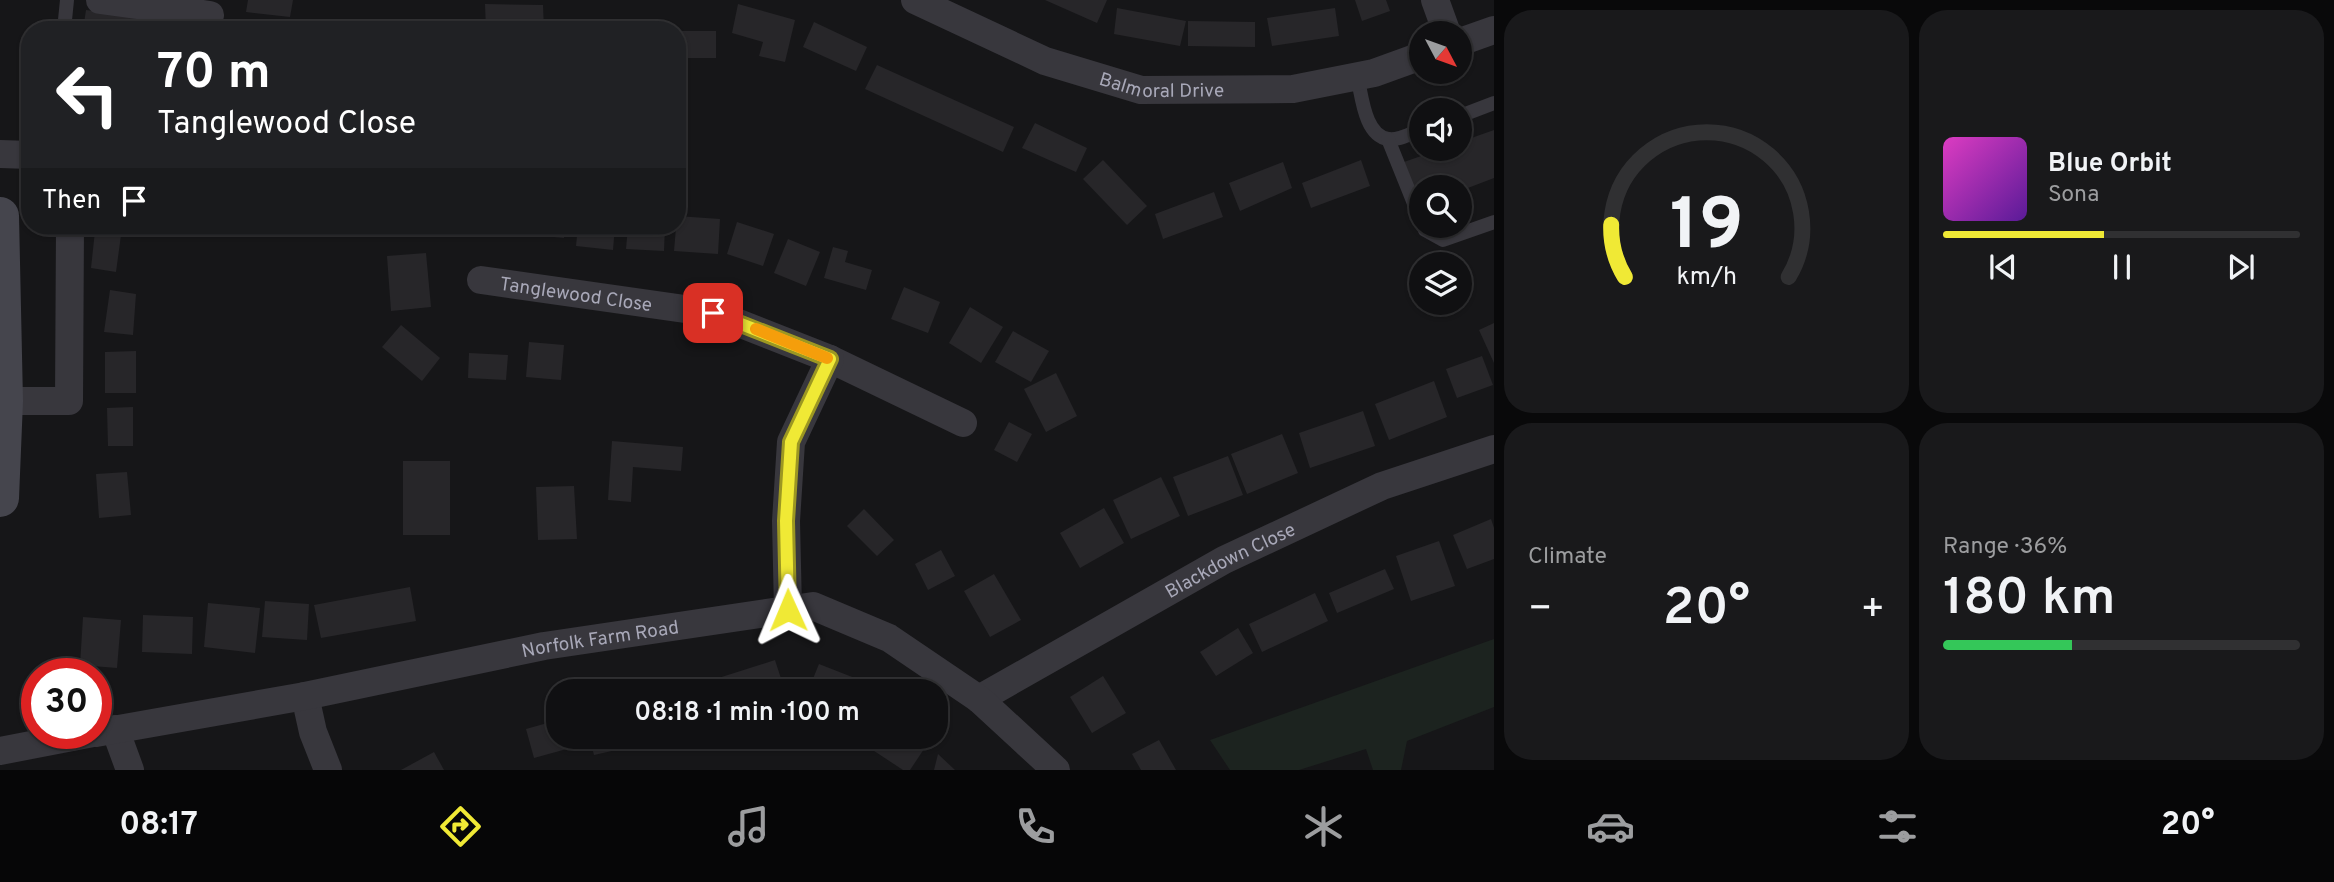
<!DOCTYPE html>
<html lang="en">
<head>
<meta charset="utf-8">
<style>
  body { margin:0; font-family:Overpass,sans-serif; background:#19191b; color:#f1f3f6; height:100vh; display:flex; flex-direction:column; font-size:26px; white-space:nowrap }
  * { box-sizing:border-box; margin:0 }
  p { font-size:23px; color:#9c9d9f }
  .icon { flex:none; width:38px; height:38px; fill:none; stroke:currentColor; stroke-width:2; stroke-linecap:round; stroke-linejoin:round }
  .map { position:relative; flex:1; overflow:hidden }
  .side { display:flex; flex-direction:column; gap:10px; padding:10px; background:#09090a; width:840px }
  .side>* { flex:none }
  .guide { position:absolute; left:21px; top:21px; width:665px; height:214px; border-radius:28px; box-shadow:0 2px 5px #0004,0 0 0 2px #303032; background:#202124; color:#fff; overflow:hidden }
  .needle { width:46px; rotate:131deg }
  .fabs { position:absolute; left:1409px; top:21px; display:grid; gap:14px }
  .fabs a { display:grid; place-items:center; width:63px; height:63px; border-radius:50%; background:#101012; box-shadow:0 2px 5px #0004,0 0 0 2px #303032; font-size:35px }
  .speed { position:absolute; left:21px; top:658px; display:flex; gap:14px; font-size:35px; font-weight:700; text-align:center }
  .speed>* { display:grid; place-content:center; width:91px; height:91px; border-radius:50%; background:#101012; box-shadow:0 2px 5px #0004,0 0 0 2px #303032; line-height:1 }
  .speed .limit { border:10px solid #d22; background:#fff; color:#111 }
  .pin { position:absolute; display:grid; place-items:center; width:60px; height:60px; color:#fff; margin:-30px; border-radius:14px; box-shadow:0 4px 10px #0006 }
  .me { position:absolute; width:77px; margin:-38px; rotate:359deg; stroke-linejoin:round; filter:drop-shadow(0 0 5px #0008) }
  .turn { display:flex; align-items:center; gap:24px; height:147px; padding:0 21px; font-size:32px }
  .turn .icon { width:91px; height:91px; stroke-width:2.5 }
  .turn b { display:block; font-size:49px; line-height:60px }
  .then { display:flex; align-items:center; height:66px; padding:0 21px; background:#0003; gap:14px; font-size:26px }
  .big { font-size:52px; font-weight:600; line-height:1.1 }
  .side .widget { flex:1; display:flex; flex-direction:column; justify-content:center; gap:10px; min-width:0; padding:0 24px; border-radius:28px; background:#19191b }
  .side .dial { align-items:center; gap:0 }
  .dial svg { height:182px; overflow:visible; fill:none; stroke:#303032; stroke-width:7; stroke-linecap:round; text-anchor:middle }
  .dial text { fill:#f1f3f6; stroke:none }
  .song { display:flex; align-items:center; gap:21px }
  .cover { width:84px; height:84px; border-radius:10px; background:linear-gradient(135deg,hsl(310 70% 55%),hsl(270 70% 35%)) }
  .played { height:7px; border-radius:4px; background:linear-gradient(90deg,#f0e935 45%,#303032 45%) }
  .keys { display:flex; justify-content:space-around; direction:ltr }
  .heat { display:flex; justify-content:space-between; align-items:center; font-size:38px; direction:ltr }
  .charge { height:10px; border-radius:5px; background:linear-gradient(90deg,#34c759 36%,#303032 0) }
  .side .tiles { flex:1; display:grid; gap:10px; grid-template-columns:repeat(2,1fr) }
  .trip { position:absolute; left:546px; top:679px; width:402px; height:70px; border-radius:28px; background:#101012; box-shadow:0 2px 5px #0004,0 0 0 2px #303032; font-weight:600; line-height:70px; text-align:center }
  .tab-bar { display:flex; height:112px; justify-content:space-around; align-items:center; background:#060607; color:#9c9d9f }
  .tab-bar .icon { width:49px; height:49px }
  .tab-bar .active { color:#f0e935 }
  .tab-bar b { font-size:32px; color:#f1f3f6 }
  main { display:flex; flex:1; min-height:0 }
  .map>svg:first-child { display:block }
  .green { fill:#1c231f }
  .building { fill:#272629 }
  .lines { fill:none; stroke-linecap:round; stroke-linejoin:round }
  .service { stroke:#38373d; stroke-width:14 }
  .minor { stroke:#38373d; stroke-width:28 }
  .secondary { stroke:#45454d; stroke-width:38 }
  .route-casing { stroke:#9c9722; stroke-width:18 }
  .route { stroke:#f0e935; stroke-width:12 }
  .slow { stroke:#f59e0b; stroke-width:12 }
  .labels { text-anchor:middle; stroke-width:7; stroke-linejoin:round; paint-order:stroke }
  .street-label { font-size:19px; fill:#a8a8b8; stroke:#111113 }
</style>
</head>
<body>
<main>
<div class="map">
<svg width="1494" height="770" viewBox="0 0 1494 770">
  <rect width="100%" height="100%" fill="#161618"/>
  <polygon class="green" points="1494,639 1494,707 1407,741 1401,770 1373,770 1366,749 1299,770 1230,770 1210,740"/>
  <g class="building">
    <polygon points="248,0 293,0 290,17 246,12"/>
    <polygon points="1045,0 1107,0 1097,23"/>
    <polygon points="1355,0 1386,0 1390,11 1362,21"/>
    <polygon points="485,4 543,5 544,30 486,30"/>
    <polygon points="738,4 795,20 785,62 759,56 763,42 732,33"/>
    <polygon points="1117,8 1186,21 1180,46 1114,34"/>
    <polygon points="1335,8 1339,36 1272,46 1267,18"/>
    <polygon points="86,10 145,18 144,30 83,30"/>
    <polygon points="1188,21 1255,22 1255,47 1188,46"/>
    <polygon points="814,22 867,47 856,71 803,47"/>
    <rect x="677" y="31" width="39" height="27"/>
    <polygon points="877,65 1014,127 1003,152 865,89"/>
    <polygon points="1035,123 1087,148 1076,172 1022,148"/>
    <polygon points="1494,130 1494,178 1460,191 1460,187 1421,187 1421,208 1404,162 1441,149 1460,149 1460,142"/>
    <polygon points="1103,160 1147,206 1127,225 1083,179"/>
    <polygon points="1361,160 1370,186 1311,208 1302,183"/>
    <polygon points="1283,162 1292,188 1240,211 1229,183"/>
    <polygon points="1214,192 1223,217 1163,239 1155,214"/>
    <polygon points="677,216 720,219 718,254 674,251"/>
    <polygon points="737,222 774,234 763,266 727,254"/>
    <polygon points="524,226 565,226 564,238 523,234"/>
    <polygon points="578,226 615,226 613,250 576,246"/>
    <polygon points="628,226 665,226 664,251 626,249"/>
    <polygon points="95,231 121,235 116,272 91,268"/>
    <polygon points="788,239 820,252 806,286 774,273"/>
    <polygon points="833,247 848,251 845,262 872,270 866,290 824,278"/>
    <polygon points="426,253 431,307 391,311 387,256"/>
    <polygon points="904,287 940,302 928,333 891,319"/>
    <polygon points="110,290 136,294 133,335 104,332"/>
    <polygon points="970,307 1003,327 981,363 949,343"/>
    <polygon points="1494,323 1494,363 1479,330"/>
    <polygon points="401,325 440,358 422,381 382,347"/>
    <polygon points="1013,331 1049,351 1031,382 995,362"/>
    <polygon points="529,342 564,345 561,380 526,377"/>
    <polygon points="136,351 136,393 105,393 105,352"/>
    <polygon points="469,353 508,355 506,380 468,378"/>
    <polygon points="1482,356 1493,385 1457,398 1446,369"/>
    <polygon points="1056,373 1077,416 1046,432 1024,389"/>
    <polygon points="1434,381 1447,417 1389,440 1375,404"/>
    <polygon points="133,407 133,446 108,446 107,408"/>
    <polygon points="1363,411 1375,446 1310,468 1299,433"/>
    <polygon points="1009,422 1032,434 1017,462 994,450"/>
    <polygon points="1282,434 1298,473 1247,494 1231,454"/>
    <polygon points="612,441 683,447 681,471 633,467 631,502 608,500"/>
    <polygon points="1228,456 1243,495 1188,516 1173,477"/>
    <rect x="403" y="461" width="47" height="74"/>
    <polygon points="127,472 131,515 99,518 96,474"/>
    <polygon points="1161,477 1180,516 1131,539 1113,500"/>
    <polygon points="574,486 577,539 538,540 536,487"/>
    <polygon points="1104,508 1124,543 1080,568 1060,533"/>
    <polygon points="864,509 894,540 877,556 847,526"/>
    <polygon points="1491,519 1494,528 1494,559 1467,569 1453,535"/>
    <polygon points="1439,541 1455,586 1411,601 1396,556"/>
    <polygon points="941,550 955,576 928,590 915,564"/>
    <polygon points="1385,569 1394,589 1337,613 1329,593"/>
    <polygon points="994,574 1021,620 990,637 964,591"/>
    <polygon points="410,587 416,621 321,638 314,605"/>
    <polygon points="1315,593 1328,621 1262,652 1249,624"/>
    <polygon points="265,601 309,604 307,640 262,637"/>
    <polygon points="208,603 260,608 255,653 204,647"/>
    <polygon points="143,615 193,617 192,654 142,652"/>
    <polygon points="83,617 121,620 117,668 80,665"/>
    <polygon points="1238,628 1253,653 1216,676 1200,652"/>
    <polygon points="775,660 785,691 709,691 706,682"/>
    <polygon points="819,664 870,684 867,691 808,691"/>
    <polygon points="1103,676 1126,713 1092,733 1070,697"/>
    <polygon points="558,720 558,737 571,737 574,747 534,758 526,729"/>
    <polygon points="589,737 622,737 625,748 594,755"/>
    <polygon points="862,737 932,737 910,770 903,770 859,741"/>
    <polygon points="1159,740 1176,770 1141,770 1132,754"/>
    <polygon points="434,752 444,770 401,770"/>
    <polygon points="938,754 955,770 934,770"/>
  </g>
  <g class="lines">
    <g class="service">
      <polyline points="64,30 67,0"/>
      <path d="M 1357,76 C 1362,95 1364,135 1388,139 C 1399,141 1411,133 1421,130"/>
      <polyline points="1460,116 1494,103"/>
      <polyline points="1388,139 1421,221"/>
      <polyline points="1423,226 1425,230 1443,240 1494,222"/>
    </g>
    <g class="minor">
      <polyline points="100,0 210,15"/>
      <path id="s1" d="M 915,0 L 1045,61 L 1141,90 L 1293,89 L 1374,73 L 1421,56"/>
      <polyline points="1435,0 1447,33"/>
      <polyline points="1460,42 1494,30"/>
      <polyline points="0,154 30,155"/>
      <path id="s2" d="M 481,280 L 713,313 L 830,359 L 963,423"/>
      <polyline points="4,401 69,401 70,226"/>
      <polyline points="788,610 786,521 791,442 830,359"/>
      <polyline points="305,696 313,732 328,770"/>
      <path id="s3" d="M 979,699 L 1224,560 L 1382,486 L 1494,449"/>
      <polyline points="115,729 130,770"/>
      <path id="s4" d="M 96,733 L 305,696 L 544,646 L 813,606 L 889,638 L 979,699 L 1056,770"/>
      <polyline points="0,751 93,733"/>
    </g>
    <polyline class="secondary" points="0,216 4,401 0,498"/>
  </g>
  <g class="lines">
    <defs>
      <polyline id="route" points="713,313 830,359 791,442 786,521 788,610"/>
    </defs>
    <use href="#route" class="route-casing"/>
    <use href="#route" class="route"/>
    <polyline class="slow" points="756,329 827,358"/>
  </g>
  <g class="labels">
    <g class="street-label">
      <text dy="7" stroke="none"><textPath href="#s1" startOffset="264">Balmoral Drive</textPath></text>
      <text dy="7" stroke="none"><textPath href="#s2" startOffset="96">Tanglewood Close</textPath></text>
      <text dy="7" stroke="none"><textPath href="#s3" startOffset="287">Blackdown Close</textPath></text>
      <text dy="7" stroke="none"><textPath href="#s4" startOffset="513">Norfolk Farm Road</textPath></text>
    </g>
  </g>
</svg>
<div class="fabs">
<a><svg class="needle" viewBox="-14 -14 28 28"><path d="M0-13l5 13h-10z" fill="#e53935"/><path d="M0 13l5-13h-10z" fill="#9c9d9f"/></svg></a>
<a><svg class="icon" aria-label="sound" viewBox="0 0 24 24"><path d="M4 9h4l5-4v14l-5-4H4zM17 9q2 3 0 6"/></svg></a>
<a><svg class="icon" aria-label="search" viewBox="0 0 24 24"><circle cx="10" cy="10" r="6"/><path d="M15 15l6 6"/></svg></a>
<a><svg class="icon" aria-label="layers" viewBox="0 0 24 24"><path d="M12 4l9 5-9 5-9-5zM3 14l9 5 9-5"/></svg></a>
</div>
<div class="speed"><div class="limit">30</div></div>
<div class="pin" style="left:713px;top:313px;background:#d93025"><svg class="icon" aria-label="arrive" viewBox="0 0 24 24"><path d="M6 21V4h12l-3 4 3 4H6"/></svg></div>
<svg class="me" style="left:788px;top:610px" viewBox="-20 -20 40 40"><path d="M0-17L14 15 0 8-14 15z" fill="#f0e935" stroke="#fff" stroke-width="4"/></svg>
<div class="trip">08:18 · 1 min · 100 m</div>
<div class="guide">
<div class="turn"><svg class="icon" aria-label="left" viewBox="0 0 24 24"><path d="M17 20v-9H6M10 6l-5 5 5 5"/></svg><div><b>70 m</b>Tanglewood Close</div></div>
<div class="then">Then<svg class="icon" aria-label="arrive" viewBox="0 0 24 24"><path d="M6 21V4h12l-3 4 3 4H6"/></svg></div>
</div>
</div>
<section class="side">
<div class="tiles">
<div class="widget dial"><svg viewBox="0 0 100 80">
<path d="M14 69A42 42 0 1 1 86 69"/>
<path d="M14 69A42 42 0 0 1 8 46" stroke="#f0e935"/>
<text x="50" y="56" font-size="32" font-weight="700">19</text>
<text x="50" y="72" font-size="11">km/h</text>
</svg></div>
<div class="widget">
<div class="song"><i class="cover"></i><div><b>Blue Orbit</b><p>Sona</p></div></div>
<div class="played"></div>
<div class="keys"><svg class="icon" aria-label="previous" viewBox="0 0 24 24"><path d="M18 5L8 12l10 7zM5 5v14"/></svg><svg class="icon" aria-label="pause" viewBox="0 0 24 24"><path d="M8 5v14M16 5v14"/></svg><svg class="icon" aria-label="next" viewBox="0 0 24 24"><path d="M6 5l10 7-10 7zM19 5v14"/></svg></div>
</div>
<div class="widget"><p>Climate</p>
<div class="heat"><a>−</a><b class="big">20°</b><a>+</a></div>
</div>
<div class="widget"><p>Range · 36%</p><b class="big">180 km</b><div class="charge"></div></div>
</div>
</section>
</main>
<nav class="tab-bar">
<b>08:17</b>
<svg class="icon active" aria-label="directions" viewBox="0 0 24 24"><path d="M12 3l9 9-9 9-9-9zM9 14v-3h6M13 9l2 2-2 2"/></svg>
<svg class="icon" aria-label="music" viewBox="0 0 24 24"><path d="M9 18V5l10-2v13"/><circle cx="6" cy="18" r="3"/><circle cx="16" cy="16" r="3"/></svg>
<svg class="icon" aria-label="phone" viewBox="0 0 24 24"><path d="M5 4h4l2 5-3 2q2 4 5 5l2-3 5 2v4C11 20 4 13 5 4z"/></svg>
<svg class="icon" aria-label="climate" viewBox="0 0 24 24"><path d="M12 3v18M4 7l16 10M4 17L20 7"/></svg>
<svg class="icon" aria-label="car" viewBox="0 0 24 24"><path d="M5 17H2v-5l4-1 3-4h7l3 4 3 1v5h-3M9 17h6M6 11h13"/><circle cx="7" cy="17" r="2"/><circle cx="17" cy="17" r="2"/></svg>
<svg class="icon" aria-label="filters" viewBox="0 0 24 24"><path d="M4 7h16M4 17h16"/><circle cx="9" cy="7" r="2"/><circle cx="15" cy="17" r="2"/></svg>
<b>20°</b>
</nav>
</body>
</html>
